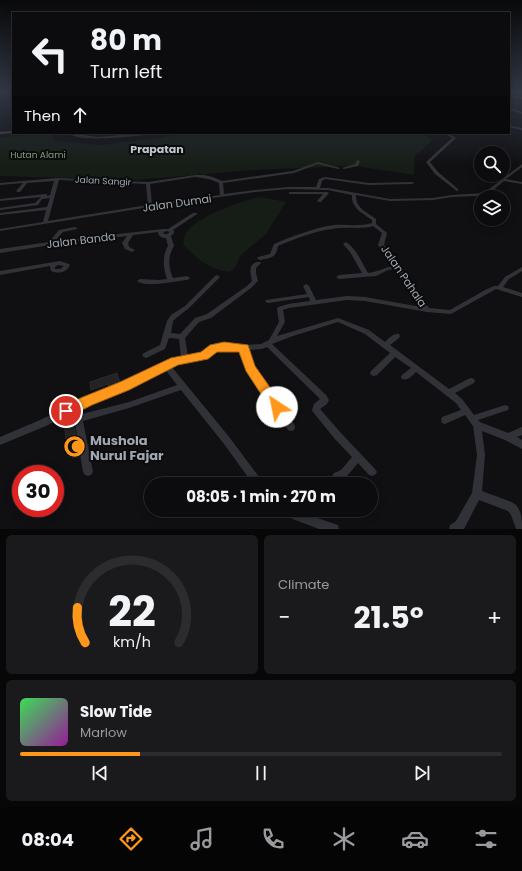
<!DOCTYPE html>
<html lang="en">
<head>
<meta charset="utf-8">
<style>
  body { margin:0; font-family:Poppins,sans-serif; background:#1a1a1c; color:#f1f3f6; height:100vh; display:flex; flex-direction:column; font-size:15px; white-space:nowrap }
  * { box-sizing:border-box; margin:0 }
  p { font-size:13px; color:#9a9b9e }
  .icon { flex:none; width:22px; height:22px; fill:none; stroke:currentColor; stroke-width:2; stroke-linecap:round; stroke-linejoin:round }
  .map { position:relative; height:529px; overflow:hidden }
  .side { display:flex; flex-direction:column; gap:6px; padding:6px; background:#070708; flex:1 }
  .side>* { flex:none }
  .hud { position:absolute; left:12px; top:12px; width:498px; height:122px; border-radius:0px; box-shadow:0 2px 10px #0003,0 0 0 1px #2c2c2e; background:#0c0c0e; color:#f1f3f6; overflow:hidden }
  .buttons { position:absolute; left:474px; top:146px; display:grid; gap:8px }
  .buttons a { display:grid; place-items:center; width:36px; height:36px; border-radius:50%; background:#0c0c0e; box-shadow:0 2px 10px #0003,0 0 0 1px #2c2c2e; font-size:20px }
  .speed { position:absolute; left:12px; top:465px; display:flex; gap:8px; font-size:20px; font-weight:700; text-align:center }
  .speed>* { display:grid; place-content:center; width:52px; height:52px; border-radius:50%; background:#0c0c0e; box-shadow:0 2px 10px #0003,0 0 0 1px #2c2c2e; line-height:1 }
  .speed .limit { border:6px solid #d22; background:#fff; color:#111 }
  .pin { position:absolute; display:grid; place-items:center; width:34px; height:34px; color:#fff; margin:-17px; border:2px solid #fff; border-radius:50%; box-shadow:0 1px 4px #0007 }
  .me { position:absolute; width:44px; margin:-22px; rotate:326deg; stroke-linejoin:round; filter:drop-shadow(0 0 3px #0008) }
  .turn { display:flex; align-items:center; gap:14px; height:84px; padding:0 12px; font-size:18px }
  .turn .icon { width:52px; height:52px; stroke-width:2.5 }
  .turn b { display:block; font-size:28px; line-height:34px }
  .then { display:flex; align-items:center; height:38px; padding:0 12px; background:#0003; gap:8px; font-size:15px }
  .big { font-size:30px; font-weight:700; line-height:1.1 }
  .side .card { flex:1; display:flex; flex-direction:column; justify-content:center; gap:6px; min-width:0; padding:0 14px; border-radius:6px; background:#1a1a1c }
  .side .dial { align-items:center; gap:0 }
  .dial svg { height:104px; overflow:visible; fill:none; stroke:#2c2c2e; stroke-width:7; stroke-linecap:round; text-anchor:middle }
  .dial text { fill:#f1f3f6; stroke:none }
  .song { display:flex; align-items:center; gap:12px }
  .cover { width:48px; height:48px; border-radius:6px; background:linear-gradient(135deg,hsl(130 70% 55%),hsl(300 70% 35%)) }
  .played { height:4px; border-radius:2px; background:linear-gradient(90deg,#ff981a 25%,#2c2c2e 25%) }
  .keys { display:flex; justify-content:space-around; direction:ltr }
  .heat { display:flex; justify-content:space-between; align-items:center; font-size:22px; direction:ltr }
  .side .tiles { flex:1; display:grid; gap:6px; grid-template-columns:1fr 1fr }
  .card:last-child { grid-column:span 2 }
  .trip { position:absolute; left:144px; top:477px; width:234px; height:40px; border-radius:20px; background:#0c0c0e; box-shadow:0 2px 10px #0003,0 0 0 1px #2c2c2e; font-weight:700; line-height:40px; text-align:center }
  .menu { display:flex; height:64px; justify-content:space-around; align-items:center; background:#050506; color:#9a9b9e }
  .menu .icon { width:28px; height:28px }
  .menu .on { color:#ff981a }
  .menu b { font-size:18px; color:#f1f3f6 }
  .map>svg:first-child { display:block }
  .green { fill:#161c16 }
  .building { fill:#232326; stroke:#2a2a2e }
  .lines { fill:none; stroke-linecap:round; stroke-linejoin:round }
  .street { fill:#313237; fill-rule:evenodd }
  .secondary { fill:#3e4147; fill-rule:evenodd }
  .route { fill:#ff981a; stroke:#a66311 }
  .labels { text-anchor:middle; stroke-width:4; stroke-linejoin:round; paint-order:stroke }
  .far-park-label { font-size:9px; fill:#77a175; stroke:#0b0b0c }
  .far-street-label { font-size:9px; fill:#a0a8b4; stroke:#0b0b0c }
  .far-quarter-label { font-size:11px; font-weight:bold; fill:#c1c6cf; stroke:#0b0b0c }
  .street-label { font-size:11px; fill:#a0a8b4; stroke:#0b0b0c }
  .near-poi-label { font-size:13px; font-weight:bold; fill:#a0a8b4; stroke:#0b0b0c; text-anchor:start }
</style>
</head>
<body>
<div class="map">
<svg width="522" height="529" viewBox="0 0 522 529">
  <rect width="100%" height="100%" fill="#101012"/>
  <g class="green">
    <polygon points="42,133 51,133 54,141 100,145 160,138 183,133 421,133 432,140 423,149 415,155 414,175 355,166 254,170 135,180 0,176 0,138"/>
    <path d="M 261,197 L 286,202 L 266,234 L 240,256 L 236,266 L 230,272 C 208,269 198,260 183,244 C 184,241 184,235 186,233 C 198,216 241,201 261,197 Z"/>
  </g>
  <g class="building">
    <polygon points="117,373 120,383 109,387 108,384 91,390 90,382"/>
    <polygon points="73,420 78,453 69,457 64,424"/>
  </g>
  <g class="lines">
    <g class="street">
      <polygon points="509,92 522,92 522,93 509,94"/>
      <polygon points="509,95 522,97 522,99 509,97"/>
      <polygon points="509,107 522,112 522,114 509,109"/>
      <polygon points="509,125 522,128 522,130 509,127"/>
      <path d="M 69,133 L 98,137 L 145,133 L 158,133 L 156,134 C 140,135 79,144 69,133 Z"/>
      <polygon points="444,133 448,133 456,138 430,162 438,172 458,189 458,191 457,191 435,174 426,162 452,138"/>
      <polygon points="357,160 360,161 358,166 344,169 342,168 355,164"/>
      <path d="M 318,162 L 340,168 L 338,169 L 318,164 L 294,173 L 223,183 L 224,194 L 255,190 L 288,187 L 316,187 L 319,179 L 325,177 L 369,183 L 412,182 L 414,183 L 412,184 L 369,185 L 325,179 L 322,181 L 320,188 L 328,188 L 390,199 L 433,198 L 452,195 L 484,193 L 522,164 L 522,167 L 506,179 L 522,182 L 522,184 L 504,181 L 487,195 L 476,196 L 452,197 L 433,200 L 390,201 L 356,195 C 355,208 367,212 376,219 L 376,224 L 387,233 L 384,245 L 429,308 L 450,310 L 485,290 L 494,286 L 498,286 L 505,277 L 522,267 L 522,271 L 509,279 L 503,287 L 522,293 L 522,297 L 496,289 L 451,314 L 427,312 L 365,301 L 347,300 L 289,308 L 283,310 L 285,322 L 277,336 L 338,318 L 369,330 L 385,342 C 389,338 394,333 399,334 L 400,336 L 399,338 L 390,345 L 449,389 L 468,379 L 471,378 L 474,379 L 475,381 L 474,383 L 455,393 L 462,399 L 474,415 L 505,405 L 508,406 L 509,408 L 508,410 L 478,420 L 480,422 L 508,433 L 522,427 L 522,435 L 517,437 L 522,440 L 522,449 L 505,440 L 482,431 L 485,455 L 482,491 C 489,494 511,501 515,504 C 522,511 522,521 522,529 L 516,529 L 511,515 L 508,511 L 479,500 L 464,529 L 449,529 L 450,525 L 456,521 L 472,493 L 477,455 L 473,426 L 465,415 L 445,424 L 442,423 L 441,420 L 442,417 L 461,410 L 456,403 L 416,372 C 412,376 408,381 402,379 L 401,377 L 402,375 L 411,368 L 395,357 L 377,375 L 374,376 L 371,375 L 370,373 L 371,371 L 390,353 L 365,334 L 338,322 L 293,336 L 272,344 L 326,395 L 329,400 L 327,404 L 320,409 L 340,432 L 375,469 L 377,472 L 375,475 L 372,476 L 369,475 L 358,463 L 347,476 L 337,481 L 334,479 L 332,476 L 334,473 L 341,470 L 352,457 L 334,438 L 313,412 L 312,410 L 314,404 L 320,399 L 267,347 L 262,349 L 247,350 L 253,366 L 294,424 L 295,427 L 294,430 L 291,431 L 288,430 L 247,369 L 240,351 L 218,350 L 216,350 L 206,358 L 176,364 L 171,366 L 230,438 L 262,481 L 264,484 L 253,484 L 224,444 L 181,390 L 129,408 L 83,421 L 93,472 L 91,475 L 88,476 L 85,475 L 83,472 L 73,412 L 46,426 L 0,445 L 0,437 L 40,420 L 84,399 L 121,384 L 172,359 L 181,357 L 179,339 L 169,338 L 165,349 L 146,358 L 144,357 L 142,355 L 144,353 L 160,345 L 167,321 L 171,315 L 185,306 L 215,276 L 217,275 L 220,277 L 189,308 L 175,319 L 173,321 L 171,333 L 180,334 L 195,318 L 207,314 L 247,286 L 252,281 C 250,272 248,262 260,262 L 261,263 L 256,268 L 256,273 L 258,281 L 251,288 L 211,318 L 199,322 L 185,338 L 188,356 L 202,354 L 212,346 L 218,344 L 243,345 L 261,344 L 269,340 L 279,322 L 277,309 L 278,307 L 288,304 L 310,301 L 309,297 L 268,303 L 266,302 L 265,301 L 266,300 L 307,294 L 303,286 L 306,284 L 309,286 L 316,300 L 347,296 L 365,297 L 421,307 L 395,269 L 388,270 L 376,276 L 339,279 L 336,277 L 339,275 L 362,273 L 350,252 L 343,244 L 346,242 C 356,248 362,263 368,273 C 377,272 384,268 393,266 L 378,245 L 382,233 L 373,226 C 360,230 346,226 332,229 C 314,231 295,239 278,246 C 276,258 271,258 260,260 L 257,258 L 258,257 L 270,254 L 274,244 C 293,236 314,228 334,225 C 347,224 359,227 372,223 L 372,220 C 362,213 351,208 352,195 L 328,190 L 288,189 L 255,192 L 150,207 L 0,231 L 0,229 L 43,222 L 46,210 L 0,215 L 0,213 L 47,207 L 50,198 L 42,199 L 38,205 L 0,210 L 0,208 L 35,203 L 41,197 L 0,201 L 0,199 L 45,194 L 47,194 L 47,196 L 50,195 L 54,181 L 27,183 L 20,192 L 18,192 L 16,191 L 23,183 L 0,185 L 0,183 L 57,178 L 148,182 L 195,175 L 204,175 L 213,177 L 222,181 L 293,171 ZM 195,177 C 204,178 211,179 219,183 L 220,195 L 152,204 L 150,184 ZM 59,180 L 146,184 L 148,205 L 48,221 ZM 165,369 L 177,385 L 129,402 L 82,414 L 80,408 L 127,388 Z"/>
      <polygon points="289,192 327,192 329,193 321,202 319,202 317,201 323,194 289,194"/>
      <path d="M 193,213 L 197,213 L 197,214 L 173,230 L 174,231 L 174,233 L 171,236 L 174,246 C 168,256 168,265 172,276 L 173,278 L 187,276 L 189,277 L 190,278 L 189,279 L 187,280 C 176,281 146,288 137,281 L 140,279 L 159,280 L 167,279 C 163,267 162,257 168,246 L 166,238 C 162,238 158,236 158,232 L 133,235 L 128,243 L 129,247 L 135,250 L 132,252 L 125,249 L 122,243 L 127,236 L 51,245 L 0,253 L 0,249 L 49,242 L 59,230 L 75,227 L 77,228 L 77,229 L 63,232 L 55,241 L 163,229 L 168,229 ZM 166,231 L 170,232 L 167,234 L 164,234 L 163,233 Z"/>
      <path d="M 60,261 L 69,264 L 70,265 C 66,273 59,274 51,271 L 50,266 L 0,275 L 0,271 ZM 58,265 L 64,266 L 60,269 L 55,269 L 55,267 Z"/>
      <polygon points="318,476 321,478 323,481 321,484 308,484 310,481"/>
      <polygon points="280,510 294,510 338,525 339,529 319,529 290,518 282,513"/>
    </g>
    <polygon class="secondary" points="13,131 13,133 15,133 0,134 0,132"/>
  </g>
  <linearGradient id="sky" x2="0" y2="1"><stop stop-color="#09090a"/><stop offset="0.55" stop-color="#313744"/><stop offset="1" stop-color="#313744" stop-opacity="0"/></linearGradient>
  <rect width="522" height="166" fill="url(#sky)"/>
  <polygon class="route" points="224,342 248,345 255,366 281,403 283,407 281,411 277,413 272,411 246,371 239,352 217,352 208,359 178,365 129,390 92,405 70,416 66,417 61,416 59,411 61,407 83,397 120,382 171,358 201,352 210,345"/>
  <defs>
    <symbol id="mosque-disc" viewBox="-11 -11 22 22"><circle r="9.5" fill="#ff981a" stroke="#0b0b0c"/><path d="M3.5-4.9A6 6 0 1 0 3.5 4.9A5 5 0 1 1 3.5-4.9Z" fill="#111"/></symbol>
  </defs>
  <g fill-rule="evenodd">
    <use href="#mosque-disc" x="62" y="434" width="25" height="25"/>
  </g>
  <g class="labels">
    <g class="far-park-label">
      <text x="38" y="158">Hutan Alami</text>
    </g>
    <g class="far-street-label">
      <text transform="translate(103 181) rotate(3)" y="3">Jalan Sangir</text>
    </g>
    <g class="far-quarter-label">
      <text x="157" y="153">Prapatan</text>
    </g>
    <g class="street-label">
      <text transform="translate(177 203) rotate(-8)" y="4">Jalan Dumai</text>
      <text transform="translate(81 240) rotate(-7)" y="4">Jalan Banda</text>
      <text transform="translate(404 276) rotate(56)" y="4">Jalan Pahala</text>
    </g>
    <g class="near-poi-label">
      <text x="90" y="445">Mushola<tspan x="90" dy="15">Nurul Fajar</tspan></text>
    </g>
  </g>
</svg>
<div class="buttons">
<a><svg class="icon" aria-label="search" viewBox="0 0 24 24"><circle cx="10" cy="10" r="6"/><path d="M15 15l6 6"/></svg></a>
<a><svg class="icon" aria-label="layers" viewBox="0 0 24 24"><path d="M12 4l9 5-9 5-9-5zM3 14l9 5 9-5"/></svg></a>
</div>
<div class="speed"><div class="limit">30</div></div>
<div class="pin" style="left:66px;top:411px;background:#d93025"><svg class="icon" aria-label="arrive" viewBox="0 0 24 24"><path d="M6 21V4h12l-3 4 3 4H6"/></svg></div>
<svg class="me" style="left:277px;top:407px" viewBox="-20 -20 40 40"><circle r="19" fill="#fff"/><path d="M0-13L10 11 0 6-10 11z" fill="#ff981a"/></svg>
<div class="trip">08:05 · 1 min · 270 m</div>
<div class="hud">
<div class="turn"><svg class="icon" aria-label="left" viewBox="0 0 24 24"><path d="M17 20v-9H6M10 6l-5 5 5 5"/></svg><div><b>80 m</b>Turn left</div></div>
<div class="then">Then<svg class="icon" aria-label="ahead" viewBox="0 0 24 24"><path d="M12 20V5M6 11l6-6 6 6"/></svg></div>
</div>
</div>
<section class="side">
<div class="tiles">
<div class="card dial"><svg viewBox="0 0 100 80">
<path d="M14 69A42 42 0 1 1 86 69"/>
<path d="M14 69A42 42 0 0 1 8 42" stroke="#ff981a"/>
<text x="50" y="56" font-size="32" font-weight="700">22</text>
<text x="50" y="72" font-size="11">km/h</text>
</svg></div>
<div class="card"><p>Climate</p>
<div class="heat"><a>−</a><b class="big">21.5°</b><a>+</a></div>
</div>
<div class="card">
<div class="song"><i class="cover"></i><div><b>Slow Tide</b><p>Marlow</p></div></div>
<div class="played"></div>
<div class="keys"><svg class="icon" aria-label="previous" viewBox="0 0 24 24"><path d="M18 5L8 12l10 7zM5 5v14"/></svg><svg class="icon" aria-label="pause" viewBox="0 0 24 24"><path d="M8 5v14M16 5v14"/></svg><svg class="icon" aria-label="next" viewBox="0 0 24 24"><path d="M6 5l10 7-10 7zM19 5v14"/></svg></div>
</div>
</div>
</section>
<nav class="menu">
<b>08:04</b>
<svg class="icon on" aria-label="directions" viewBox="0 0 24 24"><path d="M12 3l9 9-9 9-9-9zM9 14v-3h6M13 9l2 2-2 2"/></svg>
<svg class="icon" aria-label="music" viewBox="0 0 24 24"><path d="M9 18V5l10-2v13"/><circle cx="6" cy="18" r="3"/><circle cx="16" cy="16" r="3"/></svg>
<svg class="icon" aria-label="phone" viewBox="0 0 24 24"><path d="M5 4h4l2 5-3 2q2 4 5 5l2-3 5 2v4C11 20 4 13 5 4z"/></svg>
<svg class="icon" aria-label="climate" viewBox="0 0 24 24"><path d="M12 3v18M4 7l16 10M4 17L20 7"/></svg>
<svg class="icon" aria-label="car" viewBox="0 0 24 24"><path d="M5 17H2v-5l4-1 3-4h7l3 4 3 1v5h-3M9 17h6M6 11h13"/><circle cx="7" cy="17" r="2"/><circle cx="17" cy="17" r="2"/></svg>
<svg class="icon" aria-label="filters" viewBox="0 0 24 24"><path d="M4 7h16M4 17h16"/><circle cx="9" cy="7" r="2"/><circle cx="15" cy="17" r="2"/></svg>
</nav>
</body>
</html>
